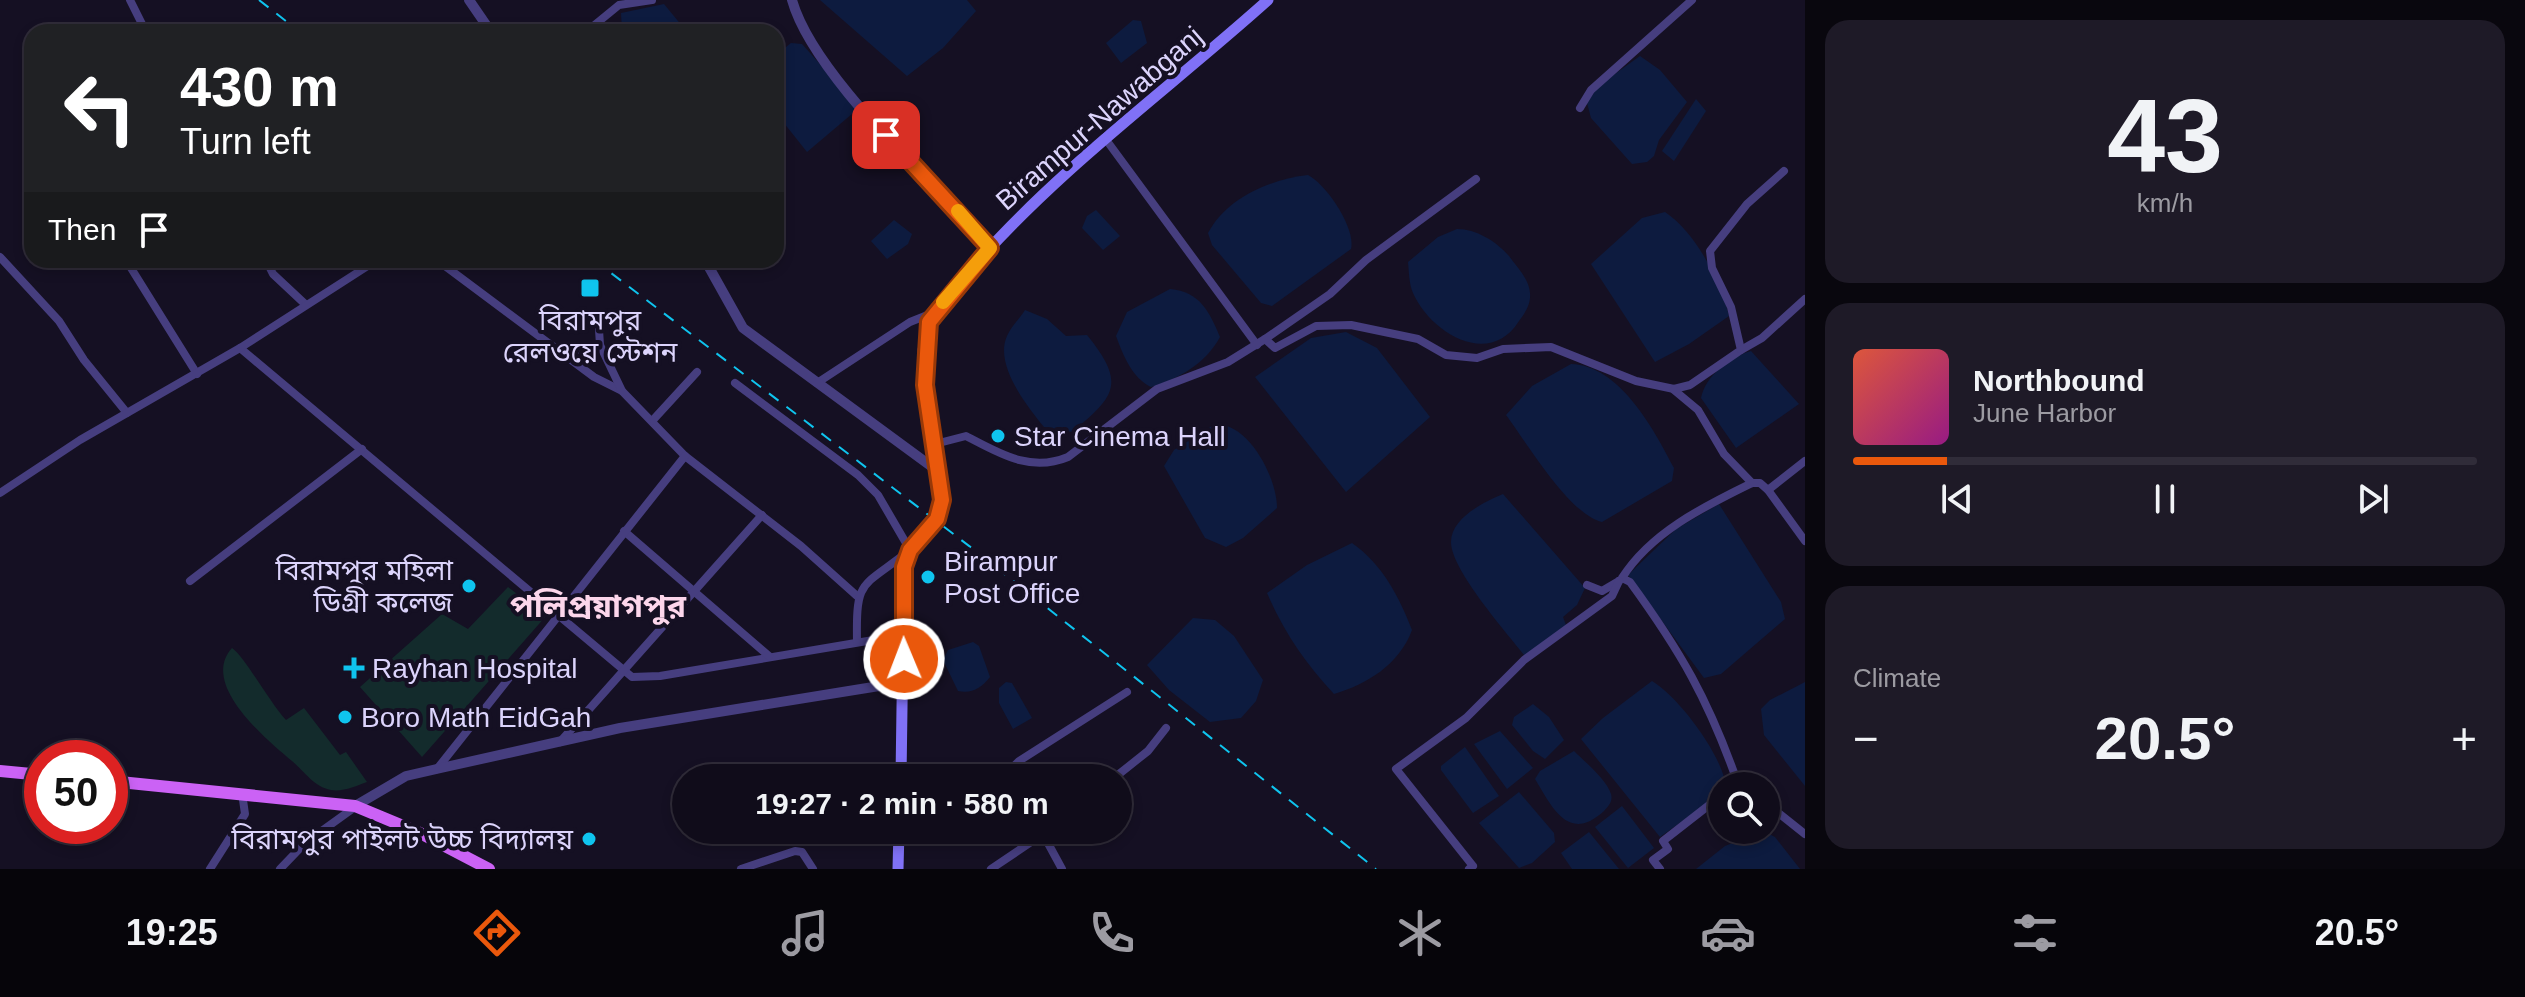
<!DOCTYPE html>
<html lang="en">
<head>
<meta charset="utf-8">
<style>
  body { margin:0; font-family:Arial,"Noto Sans Bengali",sans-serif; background:#1e1a27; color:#f1f3f6; height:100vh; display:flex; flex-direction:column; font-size:30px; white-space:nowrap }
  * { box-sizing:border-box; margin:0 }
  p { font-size:26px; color:#9c9ba2 }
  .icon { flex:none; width:44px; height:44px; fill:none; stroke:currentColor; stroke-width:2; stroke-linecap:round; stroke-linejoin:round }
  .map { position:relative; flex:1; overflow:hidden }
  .sheet { display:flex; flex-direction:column; gap:20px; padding:20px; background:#09070e; width:720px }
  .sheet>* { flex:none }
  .hud { position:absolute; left:24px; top:24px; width:760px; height:244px; border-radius:24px; box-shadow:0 4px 12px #0003,0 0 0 2px #302c39; background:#202124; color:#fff; overflow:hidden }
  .tools { position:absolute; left:1708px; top:772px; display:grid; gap:16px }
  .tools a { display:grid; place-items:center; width:72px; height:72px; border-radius:50%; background:#100c1a; box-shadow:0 4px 12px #0003,0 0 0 2px #302c39; font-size:40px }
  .speed { position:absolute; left:24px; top:740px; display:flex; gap:16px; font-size:40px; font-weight:700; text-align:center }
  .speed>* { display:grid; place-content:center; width:104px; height:104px; border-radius:50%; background:#100c1a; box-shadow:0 4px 12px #0003,0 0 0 2px #302c39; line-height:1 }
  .speed .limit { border:12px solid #d22; background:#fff; color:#111 }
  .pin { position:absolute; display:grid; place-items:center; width:68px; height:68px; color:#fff; margin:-34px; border-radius:16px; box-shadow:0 4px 12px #0006 }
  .me { position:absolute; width:88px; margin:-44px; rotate:359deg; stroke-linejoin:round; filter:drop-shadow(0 0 6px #0008) }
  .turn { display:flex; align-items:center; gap:28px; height:168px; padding:0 24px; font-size:36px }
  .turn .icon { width:104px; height:104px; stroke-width:2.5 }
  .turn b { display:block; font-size:56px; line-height:68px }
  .then { display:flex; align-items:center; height:76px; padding:0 24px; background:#0003; gap:16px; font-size:30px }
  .big { font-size:60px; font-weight:600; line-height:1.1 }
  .sheet .card { flex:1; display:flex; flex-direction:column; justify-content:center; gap:12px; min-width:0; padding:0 28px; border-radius:24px; background:#1e1a27 }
  .sheet .dial { align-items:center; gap:0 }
  .dial b { font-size:104px; line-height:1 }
  .song { display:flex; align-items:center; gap:24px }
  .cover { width:96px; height:96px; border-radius:12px; background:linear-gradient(135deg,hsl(10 70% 55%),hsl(310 70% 35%)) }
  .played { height:8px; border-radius:4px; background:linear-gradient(90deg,#ea580c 15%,#302c39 15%) }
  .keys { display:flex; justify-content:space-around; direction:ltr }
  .heat { display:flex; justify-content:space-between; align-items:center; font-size:44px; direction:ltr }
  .trip { position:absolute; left:672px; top:764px; width:460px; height:80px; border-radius:40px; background:#100c1a; box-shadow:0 4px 12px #0003,0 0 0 2px #302c39; font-weight:600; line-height:80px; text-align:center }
  .tabs { display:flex; height:128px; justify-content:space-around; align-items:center; background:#06050a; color:#9c9ba2 }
  .tabs .icon { width:56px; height:56px }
  .tabs .active { color:#ea580c }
  .tabs b { font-size:36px; color:#f1f3f6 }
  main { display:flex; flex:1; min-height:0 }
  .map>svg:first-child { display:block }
  .green { fill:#132b2c }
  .water { fill:#0d1b3f }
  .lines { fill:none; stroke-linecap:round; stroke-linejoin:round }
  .minor { stroke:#463e7f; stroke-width:8 }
  .tertiary { stroke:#463e7f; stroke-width:10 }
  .secondary { stroke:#8071f6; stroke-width:11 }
  .primary { stroke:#cb62f5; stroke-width:12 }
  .rail { stroke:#0fc4ee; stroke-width:2; stroke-dasharray:12 10; stroke-linecap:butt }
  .route-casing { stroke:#983908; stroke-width:20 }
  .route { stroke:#ea580c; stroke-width:14 }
  .slow { stroke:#f59e0b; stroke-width:14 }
  .poi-dot { fill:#0fc4ee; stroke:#151023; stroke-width:3 }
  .labels { text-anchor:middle; stroke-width:8; stroke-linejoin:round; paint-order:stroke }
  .street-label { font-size:28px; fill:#dcd4fc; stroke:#151023 }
  .poi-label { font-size:28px; fill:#dcd4fc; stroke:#151023; text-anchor:start }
  .quarter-label { font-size:32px; font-weight:bold; fill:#fcd6eb; stroke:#151023 }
</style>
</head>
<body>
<main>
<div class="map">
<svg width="1805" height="869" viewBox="0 0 1805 869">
  <rect width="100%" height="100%" fill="#151023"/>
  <g class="green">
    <polygon points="508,587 546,616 422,757 360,687 442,614 468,629"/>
    <path d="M 232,648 C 245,657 270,703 286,720 L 304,708 L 340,755 L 346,752 L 367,782 C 356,786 343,792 331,790 C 314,787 304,771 292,761 C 267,740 199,684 232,648 Z"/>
  </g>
  <g class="water">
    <polygon points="820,0 967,0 976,11 943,48 907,76"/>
    <polygon points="664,4 687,32 622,32 621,13"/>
    <polygon points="1133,20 1141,21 1147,43 1121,63 1106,43"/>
    <polygon points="791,43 802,44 859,108 807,152 776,113 776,55"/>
    <polygon points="1640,56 1660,70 1687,102 1659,140 1654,156 1647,162 1632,164 1591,118 1587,103 1598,86"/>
    <polygon points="1696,99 1706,111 1674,161 1662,151"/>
    <path d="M 1308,175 C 1326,184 1356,228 1351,249 L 1272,306 L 1261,303 L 1212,245 L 1208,233 C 1226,198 1271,179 1308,175 Z"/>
    <polygon points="1096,210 1120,236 1103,250 1082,228 1087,216"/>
    <path d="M 1665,212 C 1695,232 1721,281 1729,316 L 1689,344 L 1655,362 L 1591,264 L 1642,218 Z"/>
    <polygon points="894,220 912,234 908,244 887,259 871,241"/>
    <path d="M 1457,229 C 1476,229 1496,241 1509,256 C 1517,267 1529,279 1530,293 C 1531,304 1525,313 1519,321 C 1489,369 1430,332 1413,293 C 1409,284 1409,272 1408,262 L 1438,237 Z"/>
    <path d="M 1170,289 C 1200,292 1209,311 1220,337 C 1206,363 1179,379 1151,387 C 1132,378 1123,355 1116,336 L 1127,312 Z"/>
    <path d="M 1025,310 L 1047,319 L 1066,336 L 1087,335 C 1126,383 1116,396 1072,432 L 1044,427 C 1027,406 994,365 1007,336 C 1011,327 1020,318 1025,310 Z"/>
    <polygon points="1346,332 1377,348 1430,417 1346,492 1255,377 1311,338"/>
    <path d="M 1751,351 L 1799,404 L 1736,448 L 1701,398 C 1705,376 1730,357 1751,351 Z"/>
    <path d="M 1571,364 C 1619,365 1654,429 1674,468 L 1672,481 L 1602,522 C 1569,514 1527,443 1506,415 L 1532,386 Z"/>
    <path d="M 1215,424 C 1249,423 1277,478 1277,508 L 1243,538 L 1226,547 L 1205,538 L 1164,466 L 1174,450 Z"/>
    <path d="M 1503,494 L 1585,588 L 1577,605 L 1563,617 L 1566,625 L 1525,656 C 1507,633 1451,570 1451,542 C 1451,518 1484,502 1503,494 Z"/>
    <polygon points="1719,504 1781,602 1785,619 1721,674 1704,678 1628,575 1676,529"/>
    <path d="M 1352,543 C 1383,565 1398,595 1412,630 C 1399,665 1367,684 1334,694 C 1305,663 1284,632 1267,593 L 1307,565 Z"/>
    <polygon points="1193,618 1215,620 1234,636 1263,680 1256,701 1241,718 1210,722 1169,690 1147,665"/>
    <path d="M 973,642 L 979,646 L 990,677 C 981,688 972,694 958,691 L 943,660 L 948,650 Z"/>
    <path d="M 1652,681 C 1679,697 1722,755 1726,786 L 1722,786 L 1722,793 L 1660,837 L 1581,739 L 1603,718 Z"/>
    <polygon points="1006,682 1012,683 1032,718 1013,729 999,703 999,688"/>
    <polygon points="1805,682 1805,786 1764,735 1761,709 1770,700"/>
    <polygon points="1533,704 1549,717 1564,740 1545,759 1533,751 1512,725 1514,717"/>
    <polygon points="1500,731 1533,768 1507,789 1474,744"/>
    <polygon points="1465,747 1499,796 1473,813 1441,770 1441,766"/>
    <path d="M 1574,751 C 1585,762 1607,780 1611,794 C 1613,801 1609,806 1604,811 C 1569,843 1553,809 1535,779 L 1540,771 Z"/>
    <polygon points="1519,792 1554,833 1555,842 1532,863 1519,868 1479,823"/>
    <polygon points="1622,806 1654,848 1628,868 1595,827"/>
    <polygon points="1763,831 1775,837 1800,869 1696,869 1725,846"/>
    <polygon points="1589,832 1619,869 1572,869 1561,853"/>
  </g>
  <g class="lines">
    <g class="minor">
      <polyline points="130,0 146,32"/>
      <polyline points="586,32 619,5 652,0"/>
      <polyline points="1580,108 1591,90 1692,0"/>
      <polyline points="1107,141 1257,345"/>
      <polyline points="0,257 59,321 84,360 127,413"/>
      <polyline points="126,260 197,374"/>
      <polyline points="266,260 273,274 305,304"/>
      <polyline points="437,260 594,377 622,391"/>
      <polyline points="598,314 600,345 622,391 685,456 801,546 857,596"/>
      <polyline points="1265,339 1275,348 1316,326 1351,325 1418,339 1446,355 1477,358 1503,349 1551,347 1636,381 1674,389 1690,385 1741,350 1731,307 1712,268 1710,251 1747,204 1784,171"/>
      <polyline points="240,348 632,677 660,676 903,635"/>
      <polyline points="1741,350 1762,338 1805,299"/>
      <polyline points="563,353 600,345"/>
      <path d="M 735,383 L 858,475 L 878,495 L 910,550 C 861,589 856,577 857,642"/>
      <polyline points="817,383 910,322 935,312"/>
      <polyline points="1674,390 1698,410 1724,454 1752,483"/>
      <polyline points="653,420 697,372"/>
      <path d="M 935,444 L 966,436 C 999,453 1030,473 1068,457 L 1157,389 L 1228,362 L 1265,339 L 1330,294 L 1366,260 L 1476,179"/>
      <polyline points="1768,490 1805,541"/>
      <polyline points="0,493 80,440 240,348 377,260"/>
      <polyline points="624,531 769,656"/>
      <polyline points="190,581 362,449"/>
      <polyline points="1587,585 1602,591 1619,581"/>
      <polyline points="560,742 762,515"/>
      <polyline points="437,769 685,456"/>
      <polyline points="1017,778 1012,768 1019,761 1127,692"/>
      <polyline points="1114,778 1148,751 1166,728"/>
      <path d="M 1737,781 C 1708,699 1681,652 1630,582 L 1622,578 C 1651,532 1705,506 1752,483 L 1760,483 L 1768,490 L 1805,461"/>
      <polyline points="1766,803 1805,834"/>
      <polyline points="210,869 245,814 242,793"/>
      <polyline points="280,869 305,843 355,807"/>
      <polyline points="741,869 795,851 802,852 813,869"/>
      <polyline points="991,869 1043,834 1062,869"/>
      <polyline points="1469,869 1473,866 1396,769 1466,718 1524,660 1612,596 1619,581"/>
      <polyline points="1660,869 1653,860 1668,849 1663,841 1722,795"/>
    </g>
    <g class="tertiary">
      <polyline points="469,0 491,32"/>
      <path d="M 792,0 C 813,76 936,185 990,248"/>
      <polyline points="705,260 743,328 939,472"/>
      <polyline points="355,806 406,776 441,768 620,728 904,682"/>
    </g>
    <g class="secondary">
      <path d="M 901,778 L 904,567 C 912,542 942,527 942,500 C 943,445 908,373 930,320 C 938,301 958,284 972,268 C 1059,168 1170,88 1268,0"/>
      <polyline points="898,869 899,830"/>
    </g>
    <g class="primary">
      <polyline points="0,771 42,775"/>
      <polyline points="110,781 355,806 420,833 489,869"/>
    </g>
    <g class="rail">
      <polyline points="259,0 300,32"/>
      <polyline points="594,260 977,552 1376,869"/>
    </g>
  </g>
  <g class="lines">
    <defs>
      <polyline id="route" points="886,135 990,248 929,322 925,385 942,500 937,519 910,550 904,567 904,659"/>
    </defs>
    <use href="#route" class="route-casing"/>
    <use href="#route" class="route"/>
    <polyline class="slow" points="943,302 990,248 958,211"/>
  </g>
  <g class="poi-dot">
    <rect x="580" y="278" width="20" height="20" rx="4"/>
    <circle cx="998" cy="436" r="8"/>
    <circle cx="928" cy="577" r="8"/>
    <circle cx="469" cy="586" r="8"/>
    <path d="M350 656h8v8h8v8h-8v8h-8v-8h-8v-8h8z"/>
    <circle cx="345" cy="717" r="8"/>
    <circle cx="589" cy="839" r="8"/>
  </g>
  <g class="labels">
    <g class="street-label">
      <text transform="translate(1099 118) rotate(-41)" y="10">Birampur-Nawabganj</text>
    </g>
    <g class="poi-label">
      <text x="590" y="330" text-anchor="middle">বিরামপুর<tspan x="590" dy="32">রেলওয়ে স্টেশন</tspan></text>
      <text x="1014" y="446">Star Cinema Hall</text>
      <text x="944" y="571">Birampur<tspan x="944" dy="32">Post Office</tspan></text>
      <text x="453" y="580" text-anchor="end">বিরামপুর মহিলা<tspan x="453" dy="32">ডিগ্রী কলেজ</tspan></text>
      <text x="372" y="678">Rayhan Hospital</text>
      <text x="361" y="727">Boro Math EidGah</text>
      <text x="573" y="849" text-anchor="end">বিরামপুর পাইলট উচ্চ বিদ্যালয়</text>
    </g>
    <g class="quarter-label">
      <text x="598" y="617">পলিপ্রয়াগপুর</text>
    </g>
  </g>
</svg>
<div class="tools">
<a><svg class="icon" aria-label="search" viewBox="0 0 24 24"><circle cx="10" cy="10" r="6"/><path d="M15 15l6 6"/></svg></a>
</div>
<div class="speed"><div class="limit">50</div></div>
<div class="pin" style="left:886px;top:135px;background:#d93025"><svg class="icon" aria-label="arrive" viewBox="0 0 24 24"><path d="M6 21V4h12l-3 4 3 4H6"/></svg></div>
<svg class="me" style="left:904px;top:659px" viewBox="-20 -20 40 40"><circle r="17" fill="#ea580c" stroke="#fff" stroke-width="3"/><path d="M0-11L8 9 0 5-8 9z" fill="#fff"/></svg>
<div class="trip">19:27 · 2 min · 580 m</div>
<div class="hud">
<div class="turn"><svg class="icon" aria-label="left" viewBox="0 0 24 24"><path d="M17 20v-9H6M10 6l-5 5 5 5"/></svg><div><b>430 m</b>Turn left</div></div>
<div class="then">Then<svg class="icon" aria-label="arrive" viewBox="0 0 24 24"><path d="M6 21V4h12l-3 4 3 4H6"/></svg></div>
</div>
</div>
<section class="sheet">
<div class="card dial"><b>43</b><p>km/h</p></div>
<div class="card">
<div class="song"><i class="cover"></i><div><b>Northbound</b><p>June Harbor</p></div></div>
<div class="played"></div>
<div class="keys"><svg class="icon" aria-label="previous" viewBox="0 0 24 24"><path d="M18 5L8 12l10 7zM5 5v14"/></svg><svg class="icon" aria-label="pause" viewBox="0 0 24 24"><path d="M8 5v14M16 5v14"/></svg><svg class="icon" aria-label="next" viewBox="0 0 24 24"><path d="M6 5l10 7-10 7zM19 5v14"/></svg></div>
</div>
<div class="card"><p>Climate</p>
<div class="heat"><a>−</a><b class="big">20.5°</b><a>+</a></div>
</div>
</section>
</main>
<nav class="tabs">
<b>19:25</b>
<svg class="icon active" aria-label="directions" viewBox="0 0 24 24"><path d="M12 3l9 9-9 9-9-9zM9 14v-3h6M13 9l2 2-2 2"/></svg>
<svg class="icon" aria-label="music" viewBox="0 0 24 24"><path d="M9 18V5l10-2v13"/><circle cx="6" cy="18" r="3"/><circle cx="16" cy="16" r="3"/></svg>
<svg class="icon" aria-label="phone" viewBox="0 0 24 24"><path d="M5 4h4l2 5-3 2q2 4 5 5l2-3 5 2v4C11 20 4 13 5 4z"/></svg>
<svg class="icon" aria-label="climate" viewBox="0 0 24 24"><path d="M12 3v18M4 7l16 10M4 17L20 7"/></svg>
<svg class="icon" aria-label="car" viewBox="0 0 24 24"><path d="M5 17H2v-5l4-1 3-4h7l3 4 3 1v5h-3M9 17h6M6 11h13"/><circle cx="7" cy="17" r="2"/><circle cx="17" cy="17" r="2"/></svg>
<svg class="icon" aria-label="filters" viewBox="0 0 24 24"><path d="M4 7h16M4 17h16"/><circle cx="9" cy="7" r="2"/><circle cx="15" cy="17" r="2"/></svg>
<b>20.5°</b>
</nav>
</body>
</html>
